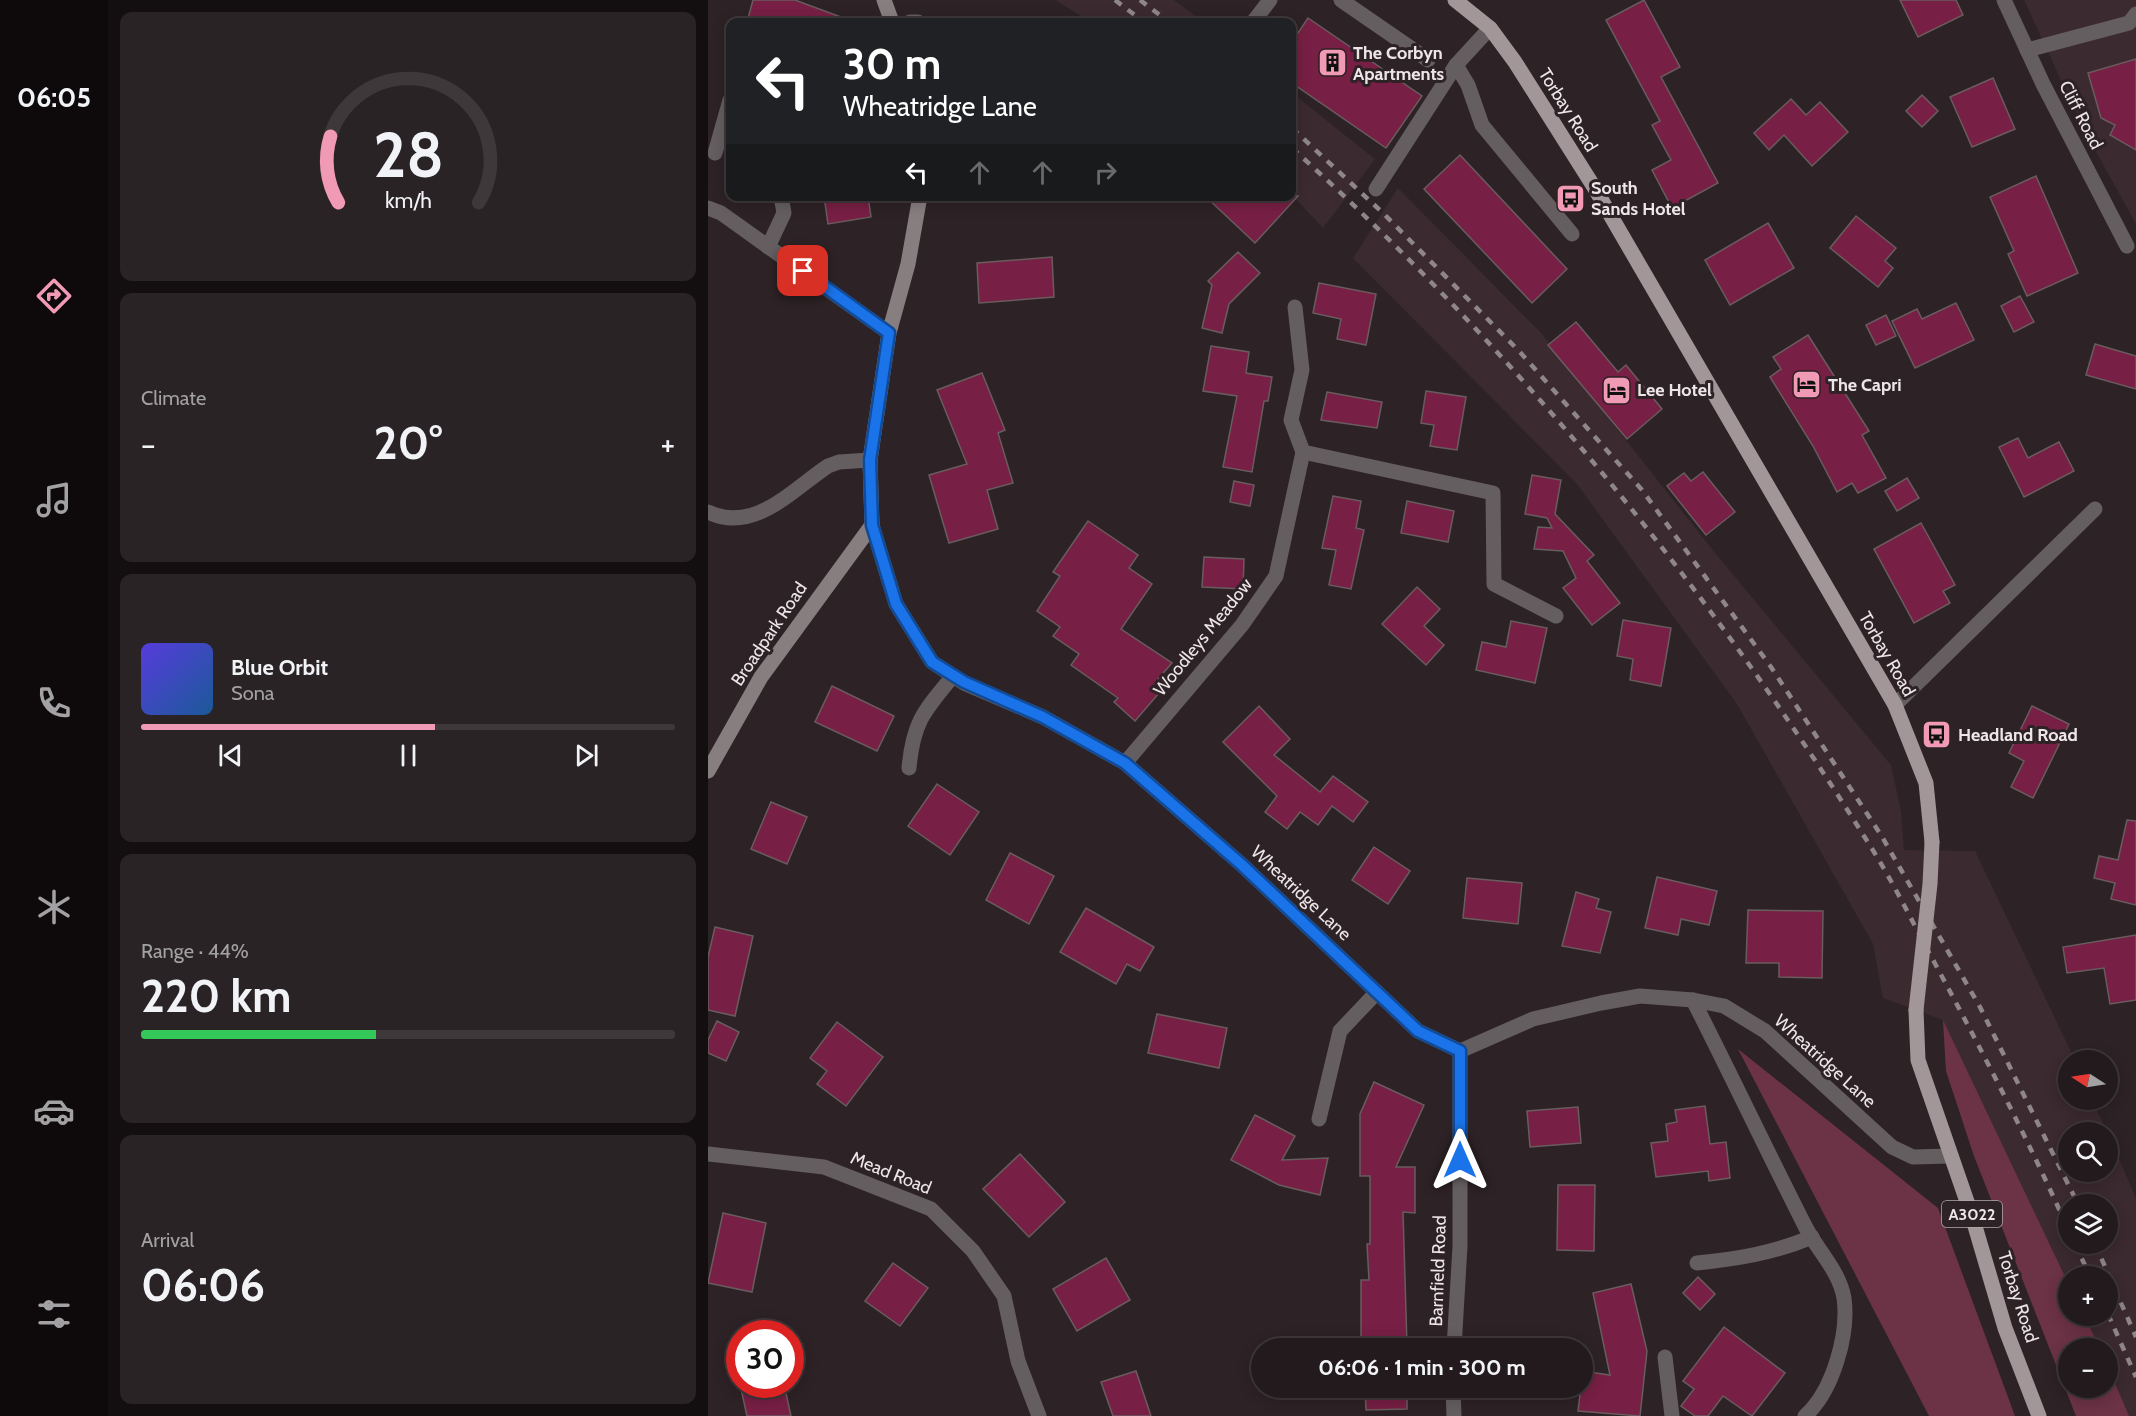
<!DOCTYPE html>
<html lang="en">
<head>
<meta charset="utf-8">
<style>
  body { margin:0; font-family:Cabin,sans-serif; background:#2a2325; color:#f1f3f6; height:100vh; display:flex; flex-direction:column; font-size:22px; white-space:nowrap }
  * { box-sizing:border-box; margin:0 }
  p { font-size:20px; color:#a2a1a3 }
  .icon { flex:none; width:33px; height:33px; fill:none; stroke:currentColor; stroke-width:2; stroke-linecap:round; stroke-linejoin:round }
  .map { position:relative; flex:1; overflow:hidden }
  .panel { display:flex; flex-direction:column; gap:12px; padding:12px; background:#130e0f; width:600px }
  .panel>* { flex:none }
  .guide { position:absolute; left:18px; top:18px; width:570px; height:183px; border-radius:12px; box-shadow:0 3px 15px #0003,0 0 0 2px #3f383b; background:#202124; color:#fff; overflow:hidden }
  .needle { width:39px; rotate:282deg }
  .tools { position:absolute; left:1350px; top:1050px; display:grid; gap:12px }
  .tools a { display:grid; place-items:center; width:60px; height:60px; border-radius:50%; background:#221a1c; box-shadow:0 3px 15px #0003,0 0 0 2px #3f383b; font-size:30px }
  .speed { position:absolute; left:18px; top:1320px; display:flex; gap:12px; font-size:30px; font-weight:700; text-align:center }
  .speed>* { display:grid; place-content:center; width:78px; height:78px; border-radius:50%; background:#221a1c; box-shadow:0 3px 15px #0003,0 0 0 2px #3f383b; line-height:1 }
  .speed .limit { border:9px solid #d22; background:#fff; color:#111 }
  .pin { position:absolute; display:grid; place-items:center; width:51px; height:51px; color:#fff; margin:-26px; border-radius:12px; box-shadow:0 3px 9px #0006 }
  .me { position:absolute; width:66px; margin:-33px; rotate:0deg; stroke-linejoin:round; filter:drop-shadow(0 0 4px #0008) }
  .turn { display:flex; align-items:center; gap:21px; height:126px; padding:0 18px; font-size:27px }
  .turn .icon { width:78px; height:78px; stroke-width:2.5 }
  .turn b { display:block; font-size:42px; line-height:51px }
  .lanes { display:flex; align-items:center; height:57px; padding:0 18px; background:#0003; justify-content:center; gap:30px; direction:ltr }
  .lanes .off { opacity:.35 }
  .big { font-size:45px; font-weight:700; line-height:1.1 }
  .panel .tile { flex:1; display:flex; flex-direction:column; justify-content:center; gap:9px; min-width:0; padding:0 21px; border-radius:12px; background:#2a2325 }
  .panel .dial { align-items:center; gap:0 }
  .dial svg { height:156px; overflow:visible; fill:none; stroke:#3f383b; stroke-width:7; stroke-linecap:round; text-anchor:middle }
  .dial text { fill:#f1f3f6; stroke:none }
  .song { display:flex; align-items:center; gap:18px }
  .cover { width:72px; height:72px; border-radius:9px; background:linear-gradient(135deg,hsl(250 70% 55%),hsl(210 70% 35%)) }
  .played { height:6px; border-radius:3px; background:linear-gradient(90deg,#f09ab5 55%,#3f383b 55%) }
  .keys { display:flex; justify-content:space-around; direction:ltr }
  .heat { display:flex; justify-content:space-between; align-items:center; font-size:33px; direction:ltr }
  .charge { height:9px; border-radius:4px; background:linear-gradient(90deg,#34c759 44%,#3f383b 0) }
  .trip { position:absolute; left:543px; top:1338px; width:342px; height:60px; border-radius:30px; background:#221a1c; box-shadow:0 3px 15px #0003,0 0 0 2px #3f383b; font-weight:700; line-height:60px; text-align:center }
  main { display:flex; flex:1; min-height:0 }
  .tab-bar { display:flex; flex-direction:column; width:108px; justify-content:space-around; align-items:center; background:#0e0a0b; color:#a2a1a3 }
  .tab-bar .icon { width:42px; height:42px }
  .tab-bar .on { color:#f09ab5 }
  .tab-bar b { font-size:27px; color:#f1f3f6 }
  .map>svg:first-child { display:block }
  .built { fill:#3b2a2f; fill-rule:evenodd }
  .green { fill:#6c3246 }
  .building { fill:#771f44; stroke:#695c5f; stroke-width:1.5 }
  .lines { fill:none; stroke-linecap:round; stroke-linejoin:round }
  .lane { stroke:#645e60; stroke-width:15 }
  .street { stroke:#645e60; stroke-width:15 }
  .secondary { stroke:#877e80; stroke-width:15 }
  .primary { stroke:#a29699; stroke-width:15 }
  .rail { stroke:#8f8689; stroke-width:4.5; stroke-dasharray:8 8; stroke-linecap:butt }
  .primary-bridge { stroke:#a29699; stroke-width:15 }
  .route-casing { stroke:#114b97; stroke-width:15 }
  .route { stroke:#1a73e8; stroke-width:10 }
  .labels { text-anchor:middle; stroke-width:6; stroke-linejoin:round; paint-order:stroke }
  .shield { fill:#2d2225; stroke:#b3aaad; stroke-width:1.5 }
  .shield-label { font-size:16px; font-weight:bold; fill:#ede5e7 }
  .poi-label { font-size:18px; font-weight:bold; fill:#ede5e7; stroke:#2d2225; text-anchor:start }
  .street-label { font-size:18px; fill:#ede5e7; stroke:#2d2225 }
</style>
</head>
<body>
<main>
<nav class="tab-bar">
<b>06:05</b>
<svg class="icon on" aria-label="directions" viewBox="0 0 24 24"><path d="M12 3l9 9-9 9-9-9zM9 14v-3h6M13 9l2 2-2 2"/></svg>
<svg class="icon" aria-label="music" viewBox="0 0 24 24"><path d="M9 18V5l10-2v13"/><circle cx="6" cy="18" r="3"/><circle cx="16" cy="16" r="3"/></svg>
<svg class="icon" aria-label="phone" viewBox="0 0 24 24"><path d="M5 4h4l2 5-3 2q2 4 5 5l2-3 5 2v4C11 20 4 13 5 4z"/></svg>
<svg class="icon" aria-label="climate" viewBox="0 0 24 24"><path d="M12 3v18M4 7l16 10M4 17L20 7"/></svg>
<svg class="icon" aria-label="car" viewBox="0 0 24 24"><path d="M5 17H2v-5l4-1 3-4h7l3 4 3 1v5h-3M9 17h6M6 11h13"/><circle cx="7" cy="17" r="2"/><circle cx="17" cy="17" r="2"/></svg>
<svg class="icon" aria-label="filters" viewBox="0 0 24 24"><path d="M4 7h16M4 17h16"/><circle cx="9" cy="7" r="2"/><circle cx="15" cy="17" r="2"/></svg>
</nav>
<section class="panel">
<div class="tile dial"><svg viewBox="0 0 100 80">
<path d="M14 69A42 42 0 1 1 86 69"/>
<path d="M14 69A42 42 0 0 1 10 35" stroke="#f09ab5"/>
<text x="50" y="56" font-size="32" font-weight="700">28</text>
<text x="50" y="72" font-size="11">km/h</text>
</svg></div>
<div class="tile"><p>Climate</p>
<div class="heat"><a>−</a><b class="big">20°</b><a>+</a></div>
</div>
<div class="tile">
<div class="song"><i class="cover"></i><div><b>Blue Orbit</b><p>Sona</p></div></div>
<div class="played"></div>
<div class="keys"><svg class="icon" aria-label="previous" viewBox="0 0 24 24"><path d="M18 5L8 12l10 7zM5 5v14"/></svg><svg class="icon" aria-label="pause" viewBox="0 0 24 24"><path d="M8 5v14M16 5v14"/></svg><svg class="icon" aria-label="next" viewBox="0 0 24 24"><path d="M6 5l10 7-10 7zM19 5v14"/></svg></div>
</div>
<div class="tile"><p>Range · 44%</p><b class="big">220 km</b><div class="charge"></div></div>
<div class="tile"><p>Arrival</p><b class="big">06:06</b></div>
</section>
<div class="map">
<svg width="1428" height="1416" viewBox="0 0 1428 1416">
  <rect width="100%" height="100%" fill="#2d2225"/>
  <g class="built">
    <polygon points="347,0 466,0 495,22 383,22"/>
    <polygon points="1316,0 1428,0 1428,224 1375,128"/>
    <polygon points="584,93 667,159 615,228 584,195"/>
    <path d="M 690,188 L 834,334 L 1004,549 L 1183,765 L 1193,811 L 1196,850 L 1267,851 L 1367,1060 L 1360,1060 L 1360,1100 L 1384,1100 L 1399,1132 L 1360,1132 L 1360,1172 L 1400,1172 L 1400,1134 L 1428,1198 L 1428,1416 L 1368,1416 L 1266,1156 L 1238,1071 L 1235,1020 L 1175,998 L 1165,944 L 1029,704 L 869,484 L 645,258 ZM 1360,1204 L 1400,1204 L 1400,1244 L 1360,1244 ZM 1360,1276 L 1400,1276 L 1400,1316 L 1360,1316 ZM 1360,1348 L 1400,1348 L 1400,1388 L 1360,1388 Z"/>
  </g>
  <g class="green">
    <polygon points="1235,1020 1360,1283 1360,1316 1376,1316 1392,1348 1360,1348 1360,1388 1400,1388 1400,1367 1421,1416 1368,1416 1266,1156 1238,1071"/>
    <polygon points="1030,1049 1230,1208 1307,1416 1221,1416"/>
  </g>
  <g class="building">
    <polygon points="45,0 87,0 141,20 141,22 39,22"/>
    <polygon points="936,0 972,67 953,77 1010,183 964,208 944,170 963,160 944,125 952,121 898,20"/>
    <polygon points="1192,0 1248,0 1255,15 1210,37"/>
    <polygon points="600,18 714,96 678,148 584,83 584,42"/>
    <polygon points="1428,59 1428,150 1402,135 1407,125 1393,118 1380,73"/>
    <polygon points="1285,78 1307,129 1264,147 1242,97"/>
    <polygon points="1214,95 1230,111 1214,127 1198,111"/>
    <polygon points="1083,99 1098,115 1112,102 1140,132 1104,166 1076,135 1061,150 1046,133"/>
    <polygon points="752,155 859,269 824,303 716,189"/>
    <polygon points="1328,176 1370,273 1319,296 1300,254 1306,251 1282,197"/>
    <polygon points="116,196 160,196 163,217 120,224"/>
    <polygon points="497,196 590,196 547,243"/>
    <polygon points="1148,216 1188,248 1177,261 1185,268 1170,287 1122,248"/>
    <polygon points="1060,223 1086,268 1022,305 997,260"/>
    <polygon points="530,252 552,273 521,304 514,333 494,328 504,285 500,281"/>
    <polygon points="344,257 346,297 271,303 269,263"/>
    <polygon points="611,283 668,294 658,345 629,339 633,319 605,313"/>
    <polygon points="1312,296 1326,322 1306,332 1293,306"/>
    <polygon points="1248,303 1266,340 1207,368 1184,321 1209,309 1214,319"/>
    <polygon points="1178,315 1188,336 1168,345 1158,325"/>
    <polygon points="868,322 910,372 918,365 954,409 919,439 840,345"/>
    <polygon points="1100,335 1161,431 1154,435 1178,478 1150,493 1144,483 1129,492 1105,446 1062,377 1073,369 1065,357"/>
    <polygon points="1387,344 1428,356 1428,389 1378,375"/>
    <polygon points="503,346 541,352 538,373 564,377 560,401 556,401 544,472 515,467 529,396 495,391"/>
    <polygon points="274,373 297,430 290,433 305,483 279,490 290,529 241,543 221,475 259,464 229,390"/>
    <polygon points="718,391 758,397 749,450 722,446 726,425 713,423"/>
    <polygon points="619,392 674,402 669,428 613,420"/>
    <polygon points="1310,438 1320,458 1351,442 1366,471 1316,497 1291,447"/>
    <polygon points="995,472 1027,512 998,535 959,486 976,473 983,481"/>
    <polygon points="824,475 853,480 847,514 886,555 879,561 912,603 884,625 855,588 868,578 855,551 826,549 830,527 844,528 839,518 817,514"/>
    <polygon points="1199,478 1211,498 1189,511 1177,491"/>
    <polygon points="526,481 546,485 542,506 522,502"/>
    <polygon points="625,496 653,501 648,528 656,530 643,589 621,585 628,550 614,548"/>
    <polygon points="699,501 746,511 740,542 693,533"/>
    <polygon points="380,521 430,555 421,568 444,584 413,629 464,663 450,679 457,686 427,721 406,702 410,698 363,665 371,654 345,636 352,627 329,611 352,576 345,572"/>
    <polygon points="1213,523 1247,585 1235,591 1242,603 1206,623 1166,549"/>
    <polygon points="496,557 536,559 535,589 494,587"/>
    <polygon points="709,587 732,609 716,626 736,645 718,665 674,624"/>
    <polygon points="915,620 963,628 953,686 922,680 925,659 909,656"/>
    <polygon points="803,621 839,628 827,683 768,670 774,642 798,647"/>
    <polygon points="124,686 186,716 169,751 107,722"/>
    <polygon points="551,706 582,739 566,755 612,792 625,776 660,802 645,822 624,806 610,825 592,812 579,829 557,812 569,796 515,742"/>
    <polygon points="1324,706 1361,724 1325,798 1303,787 1316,761 1301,753"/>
    <polygon points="229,784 271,812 242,855 200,826"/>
    <polygon points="63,802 99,817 79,864 43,849"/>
    <polygon points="1419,820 1428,821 1428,905 1403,899 1407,883 1386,878 1391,856 1410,860"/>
    <polygon points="666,847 702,871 680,904 644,880"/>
    <polygon points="302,853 346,876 321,924 278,900"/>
    <polygon points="949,877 1009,891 1001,925 973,919 970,935 937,928"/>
    <polygon points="759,878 814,883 810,924 755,918"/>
    <polygon points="868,892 891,899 888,908 903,912 892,953 854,946"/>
    <polygon points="378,908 446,947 432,971 419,964 408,984 352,952"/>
    <polygon points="1040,910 1115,911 1114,978 1071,977 1071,963 1038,963"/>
    <polygon points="7,927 45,936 27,1016 0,1010 0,957"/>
    <polygon points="1428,935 1428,1000 1402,1004 1396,968 1359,973 1355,947"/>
    <polygon points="449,1014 519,1028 511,1068 440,1053"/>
    <polygon points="9,1021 31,1032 18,1061 0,1053 0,1040"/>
    <polygon points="129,1022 175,1057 138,1106 109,1084 119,1071 102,1058"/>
    <polygon points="666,1082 716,1105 688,1167 707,1167 707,1213 695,1212 699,1346 653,1346 653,1280 661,1280 659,1244 662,1244 662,1176 652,1176 652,1114"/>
    <polygon points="997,1106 1002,1144 1018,1142 1022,1178 1001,1181 1000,1171 948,1177 943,1143 960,1141 958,1124 969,1122 967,1110"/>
    <polygon points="870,1107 873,1143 822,1147 819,1111"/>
    <polygon points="547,1115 587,1136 574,1160 620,1158 612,1195 571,1185 523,1160"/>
    <polygon points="312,1154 357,1202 321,1237 275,1189"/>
    <polygon points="850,1185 887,1185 886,1251 849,1250"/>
    <polygon points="15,1213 58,1223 44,1292 0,1283"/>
    <polygon points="398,1258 422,1300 369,1331 345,1289"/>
    <polygon points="185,1263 220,1288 192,1326 157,1301"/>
    <polygon points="990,1277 1007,1294 992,1310 975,1293"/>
    <polygon points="923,1284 939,1351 932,1416 870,1411 875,1371 902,1375 885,1293"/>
    <polygon points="1016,1327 1077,1373 1044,1416 1015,1396 1000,1416 987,1416 973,1406 986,1389 975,1381"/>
    <polygon points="428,1371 443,1416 405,1416 393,1382"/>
    <polygon points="50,1384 76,1384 83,1416 39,1416 33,1389"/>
    <polygon points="657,1388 699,1388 699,1409 658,1410"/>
  </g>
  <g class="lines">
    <g class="lane">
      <polyline points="633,0 720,60"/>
      <polyline points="202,22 210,22"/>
      <polyline points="545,22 562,0"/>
      <polyline points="1319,50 1421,23 1428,14"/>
      <polyline points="748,65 760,85 774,125 864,234"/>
      <polyline points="7,153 22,100"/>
      <polyline points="668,189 748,65 782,28"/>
      <polyline points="60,247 76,213 73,196"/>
      <path d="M 0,512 C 46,534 84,490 120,466 L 131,462 L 162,460"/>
      <path d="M 201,768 C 205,722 216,711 245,676"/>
      <path d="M 985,1000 C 1023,1075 1059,1151 1097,1226 C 1109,1250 1131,1270 1136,1298 C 1141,1334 1125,1391 1097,1416"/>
      <polyline points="611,1119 632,1031 669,992"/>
      <path d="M 989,1263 C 1029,1259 1066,1253 1104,1237"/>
      <polyline points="957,1357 964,1416"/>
    </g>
    <g class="street">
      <polyline points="1296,0 1335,84 1419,246"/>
      <polyline points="0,208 13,213 181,333"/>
      <polyline points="595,452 785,493 786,584 848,616"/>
      <polyline points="164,525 188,604 224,662 256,683 335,717 417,763 534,865 710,1031 752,1051 825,1019 893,1003 932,996 985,1000 1016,1006 1057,1031 1184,1147 1205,1157 1243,1156"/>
      <polyline points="1187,705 1387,509"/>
      <polyline points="417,763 534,625 568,576 595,452 583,420 594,370 587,307"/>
      <polyline points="0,1154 116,1167 223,1209 265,1251 296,1296 310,1361 331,1416"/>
      <polyline points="746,1348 752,1246 752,1051"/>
      <polyline points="745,1388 746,1416"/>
    </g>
    <g class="secondary">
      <polyline points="176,0 184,22"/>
      <polyline points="0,771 53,677 164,525 162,460 181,333 200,264 212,196"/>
    </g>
    <g class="primary">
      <polyline points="747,0 782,28 807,62 886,187 1187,705 1218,783 1224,842"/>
      <polyline points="1208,1010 1210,1060 1264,1216 1297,1328 1331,1416"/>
    </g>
    <g class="rail">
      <polyline points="407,0 436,22"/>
      <polyline points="432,0 461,22"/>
      <polyline points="584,128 676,214 811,351 934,490 1063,667 1173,835 1272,1007 1370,1204"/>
      <path d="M 584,148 C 811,353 1004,592 1166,852 C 1187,886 1205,923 1224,958 C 1272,1047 1319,1137 1360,1229"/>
      <polyline points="1367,1244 1382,1276"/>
      <polyline points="1387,1244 1428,1337"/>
      <polyline points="1400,1314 1428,1377"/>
    </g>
    <polyline class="primary-bridge" points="1208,1010 1222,884 1224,842"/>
  </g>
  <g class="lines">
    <defs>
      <polyline id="route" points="95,271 181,333 162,460 164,525 188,604 224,662 256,682 335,717 417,763 534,865 710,1031 752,1051 752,1160"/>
    </defs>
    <use href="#route" class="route-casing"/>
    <use href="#route" class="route"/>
  </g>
  <defs>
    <symbol id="building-square" viewBox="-11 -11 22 22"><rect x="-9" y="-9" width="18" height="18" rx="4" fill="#f09ab5" stroke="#2d2225"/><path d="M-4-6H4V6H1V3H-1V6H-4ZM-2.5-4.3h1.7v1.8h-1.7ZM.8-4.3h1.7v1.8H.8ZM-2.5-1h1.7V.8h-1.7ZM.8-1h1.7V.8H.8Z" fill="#111"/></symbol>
    <symbol id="bus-square" viewBox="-11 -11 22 22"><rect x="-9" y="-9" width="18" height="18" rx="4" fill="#f09ab5" stroke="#2d2225"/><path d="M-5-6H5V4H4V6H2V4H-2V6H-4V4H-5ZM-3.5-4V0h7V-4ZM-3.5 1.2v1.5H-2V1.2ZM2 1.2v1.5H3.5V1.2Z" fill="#111"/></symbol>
    <symbol id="hotel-square" viewBox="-11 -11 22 22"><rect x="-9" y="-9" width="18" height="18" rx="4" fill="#f09ab5" stroke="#2d2225"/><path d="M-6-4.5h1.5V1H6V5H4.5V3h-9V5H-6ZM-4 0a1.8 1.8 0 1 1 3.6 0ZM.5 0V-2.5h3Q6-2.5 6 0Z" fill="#111"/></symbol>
  </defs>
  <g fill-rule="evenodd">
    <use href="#building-square" x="608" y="46" width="33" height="33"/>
    <use href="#bus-square" x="846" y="182" width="33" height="33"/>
    <use href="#hotel-square" x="1082" y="368" width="33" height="33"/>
    <use href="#hotel-square" x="892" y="374" width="33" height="33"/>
    <use href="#bus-square" x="1212" y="718" width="33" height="33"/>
  </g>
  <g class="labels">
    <rect class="shield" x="1234" y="1201" width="60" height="26" rx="4.5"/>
    <g class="shield-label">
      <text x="1264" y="1220">A3022</text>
    </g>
    <g class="poi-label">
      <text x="645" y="59">The Corbyn<tspan x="645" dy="21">Apartments</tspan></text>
      <text x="883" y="194">South<tspan x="883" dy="21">Sands Hotel</tspan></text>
      <text x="1120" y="391">The Capri</text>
      <text x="929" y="396">Lee Hotel</text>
      <text x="1250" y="741">Headland Road</text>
    </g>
    <g class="street-label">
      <text transform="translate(860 110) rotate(58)" y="6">Torbay Road</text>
      <text transform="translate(1373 115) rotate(63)" y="6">Cliff Road</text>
      <text transform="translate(61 634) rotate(-56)" y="6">Broadpark Road</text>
      <text transform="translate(495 637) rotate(-51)" y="6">Woodleys Meadow</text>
      <text transform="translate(1179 654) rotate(60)" y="6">Torbay Road</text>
      <text transform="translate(593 893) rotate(43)" y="6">Wheatridge Lane</text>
      <text transform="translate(1117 1061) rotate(42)" y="6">Wheatridge Lane</text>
      <text transform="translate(183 1173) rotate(22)" y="6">Mead Road</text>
      <text transform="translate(730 1271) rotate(-88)" y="6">Barnfield Road</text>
      <text transform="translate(1310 1297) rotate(72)" y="6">Torbay Road</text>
    </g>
  </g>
</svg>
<div class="tools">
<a><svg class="needle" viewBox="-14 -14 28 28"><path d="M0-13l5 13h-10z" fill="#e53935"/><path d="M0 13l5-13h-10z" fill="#a2a1a3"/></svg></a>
<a><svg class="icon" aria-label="search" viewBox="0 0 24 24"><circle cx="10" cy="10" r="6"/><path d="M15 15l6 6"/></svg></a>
<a><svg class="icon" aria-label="layers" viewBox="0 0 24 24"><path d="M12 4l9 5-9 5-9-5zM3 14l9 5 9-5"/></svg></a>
<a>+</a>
<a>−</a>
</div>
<div class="speed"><div class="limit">30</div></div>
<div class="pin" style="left:95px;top:271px;background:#d93025"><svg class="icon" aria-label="arrive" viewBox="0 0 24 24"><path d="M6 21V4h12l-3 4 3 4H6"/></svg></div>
<svg class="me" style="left:752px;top:1160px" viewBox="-20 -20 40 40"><path d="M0-17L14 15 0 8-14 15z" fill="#1a73e8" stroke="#fff" stroke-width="4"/></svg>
<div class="trip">06:06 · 1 min · 300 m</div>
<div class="guide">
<div class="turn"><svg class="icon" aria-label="left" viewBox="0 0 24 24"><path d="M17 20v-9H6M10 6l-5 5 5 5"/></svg><div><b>30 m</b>Wheatridge Lane</div></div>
<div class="lanes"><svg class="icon" aria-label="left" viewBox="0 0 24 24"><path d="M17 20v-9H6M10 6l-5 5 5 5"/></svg><svg class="icon off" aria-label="ahead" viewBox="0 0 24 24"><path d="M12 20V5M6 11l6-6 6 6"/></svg><svg class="icon off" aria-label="ahead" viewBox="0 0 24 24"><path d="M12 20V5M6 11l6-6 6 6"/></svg><svg class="icon off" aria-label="right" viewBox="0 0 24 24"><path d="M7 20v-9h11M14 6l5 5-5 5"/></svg></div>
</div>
</div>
</main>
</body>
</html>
